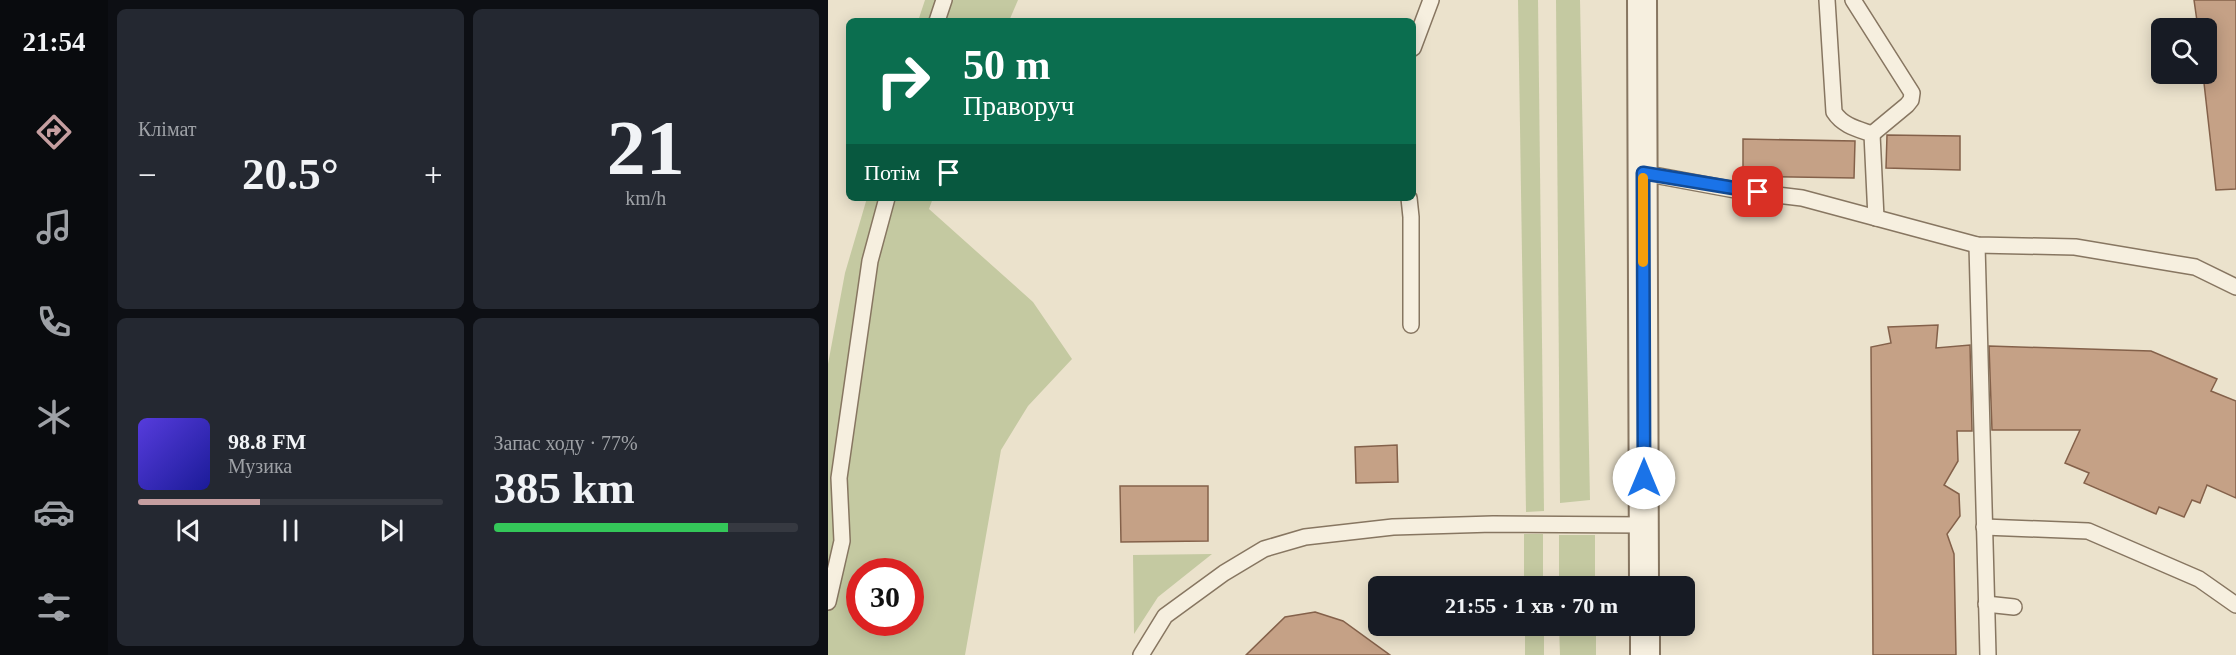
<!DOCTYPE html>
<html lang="uk">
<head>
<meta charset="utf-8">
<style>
  body { margin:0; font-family:"Times New Roman",serif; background:#242831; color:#f1f3f6; height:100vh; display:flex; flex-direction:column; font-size:22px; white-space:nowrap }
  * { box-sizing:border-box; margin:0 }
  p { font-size:20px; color:#9ea1a6 }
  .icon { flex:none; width:33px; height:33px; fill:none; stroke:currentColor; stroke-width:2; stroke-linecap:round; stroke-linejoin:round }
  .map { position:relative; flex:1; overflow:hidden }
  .drawer { display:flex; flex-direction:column; gap:9px; padding:9px; background:#0d0f14; width:720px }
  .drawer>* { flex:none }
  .guide { position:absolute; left:18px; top:18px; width:570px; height:183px; border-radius:9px; box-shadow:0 3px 15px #0003; background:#0b6e4f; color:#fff; overflow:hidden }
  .tools { position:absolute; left:1323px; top:18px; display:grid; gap:12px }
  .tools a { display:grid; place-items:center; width:66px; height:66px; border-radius:9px; background:#171b24; box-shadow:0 3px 15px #0003; font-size:30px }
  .speed { position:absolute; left:18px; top:558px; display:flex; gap:12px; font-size:30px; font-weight:700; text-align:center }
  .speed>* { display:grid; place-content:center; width:78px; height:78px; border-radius:50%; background:#171b24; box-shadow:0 3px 15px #0003; line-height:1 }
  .speed .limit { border:9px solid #d22; background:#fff; color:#111 }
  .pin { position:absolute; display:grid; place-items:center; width:51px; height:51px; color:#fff; margin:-26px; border-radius:12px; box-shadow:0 3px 9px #0006 }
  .me { position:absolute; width:66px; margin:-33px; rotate:0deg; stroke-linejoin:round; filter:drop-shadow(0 0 4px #0008) }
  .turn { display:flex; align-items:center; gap:21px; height:126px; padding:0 18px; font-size:27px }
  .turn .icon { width:78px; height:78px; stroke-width:2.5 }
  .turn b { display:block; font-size:42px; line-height:51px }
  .then { display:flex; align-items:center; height:57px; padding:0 18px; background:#0003; gap:12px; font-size:22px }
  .big { font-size:45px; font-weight:800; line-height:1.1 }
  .drawer .widget { flex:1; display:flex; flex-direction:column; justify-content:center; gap:9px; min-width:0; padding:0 21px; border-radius:9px; background:#242831 }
  .drawer .dial { align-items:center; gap:0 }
  .dial b { font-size:78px; line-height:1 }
  .song { display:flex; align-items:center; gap:18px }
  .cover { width:72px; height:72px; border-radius:9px; background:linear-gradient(135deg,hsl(250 70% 55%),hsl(240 70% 35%)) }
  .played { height:6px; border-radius:3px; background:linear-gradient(90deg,#c59ea0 40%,#363941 40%) }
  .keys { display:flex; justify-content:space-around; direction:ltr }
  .heat { display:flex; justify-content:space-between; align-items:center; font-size:33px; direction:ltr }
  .charge { height:9px; border-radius:4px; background:linear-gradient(90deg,#34c759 77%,#363941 0) }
  .drawer .tiles { flex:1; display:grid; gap:9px; grid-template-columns:repeat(2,1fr) }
  .trip { position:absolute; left:540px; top:576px; width:327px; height:60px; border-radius:9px; background:#171b24; box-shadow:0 3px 15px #0003; font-weight:800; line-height:60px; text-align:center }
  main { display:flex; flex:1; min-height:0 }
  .tabs { display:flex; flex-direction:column; width:108px; justify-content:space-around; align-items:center; background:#090b0e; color:#9ea1a6 }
  .tabs .icon { width:42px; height:42px }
  .tabs .selected { color:#c59ea0 }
  .tabs b { font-size:27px; color:#f1f3f6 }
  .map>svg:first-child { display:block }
  .green { fill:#c4c9a1; fill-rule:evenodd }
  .building { fill:#c5a186; stroke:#84614a; stroke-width:1.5 }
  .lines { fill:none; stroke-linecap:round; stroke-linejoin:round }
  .lane-casing { stroke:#877661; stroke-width:18 }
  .street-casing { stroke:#877661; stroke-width:32 }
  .lane { stroke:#f6efdf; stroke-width:15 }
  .street { stroke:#f6efdf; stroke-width:28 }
  .route-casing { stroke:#114b97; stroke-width:15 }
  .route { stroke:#1a73e8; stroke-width:10 }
  .slow { stroke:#f59e0b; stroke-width:10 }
</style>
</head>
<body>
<main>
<nav class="tabs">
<b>21:54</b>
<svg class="icon selected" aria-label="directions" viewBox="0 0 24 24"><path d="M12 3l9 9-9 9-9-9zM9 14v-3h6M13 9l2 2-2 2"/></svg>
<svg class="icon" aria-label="music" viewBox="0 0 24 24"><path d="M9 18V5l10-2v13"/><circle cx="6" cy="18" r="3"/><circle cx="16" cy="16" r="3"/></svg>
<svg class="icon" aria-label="phone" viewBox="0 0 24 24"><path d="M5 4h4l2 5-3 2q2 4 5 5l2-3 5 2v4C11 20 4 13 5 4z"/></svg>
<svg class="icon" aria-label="climate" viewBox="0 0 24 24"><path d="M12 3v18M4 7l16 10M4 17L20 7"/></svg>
<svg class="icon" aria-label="car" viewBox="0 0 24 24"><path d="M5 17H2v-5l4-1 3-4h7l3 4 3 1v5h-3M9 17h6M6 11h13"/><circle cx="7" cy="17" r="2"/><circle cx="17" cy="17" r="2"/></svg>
<svg class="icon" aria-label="filters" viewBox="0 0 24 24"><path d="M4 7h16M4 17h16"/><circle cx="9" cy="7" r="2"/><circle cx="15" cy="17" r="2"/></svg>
</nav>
<section class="drawer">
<div class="tiles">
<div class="widget"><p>Клімат</p>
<div class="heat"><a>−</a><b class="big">20.5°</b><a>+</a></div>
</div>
<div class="widget dial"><b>21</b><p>km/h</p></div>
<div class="widget">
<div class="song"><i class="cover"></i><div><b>98.8 FM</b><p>Музика</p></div></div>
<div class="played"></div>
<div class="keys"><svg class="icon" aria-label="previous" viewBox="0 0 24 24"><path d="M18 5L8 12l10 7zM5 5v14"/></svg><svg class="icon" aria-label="pause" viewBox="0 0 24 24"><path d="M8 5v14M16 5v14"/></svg><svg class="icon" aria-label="next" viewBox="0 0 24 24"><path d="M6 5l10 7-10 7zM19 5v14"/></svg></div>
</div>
<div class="widget"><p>Запас ходу · 77%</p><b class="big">385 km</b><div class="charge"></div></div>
</div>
</section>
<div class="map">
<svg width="1408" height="655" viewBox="0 0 1408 655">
  <rect width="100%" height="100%" fill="#ebe2cc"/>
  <g class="green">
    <polygon points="97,0 190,0 181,21 90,21"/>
    <polygon points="690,0 710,0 716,511 698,512"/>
    <polygon points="728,0 752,0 762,500 732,503"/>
    <path d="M 39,198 L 105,198 L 101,209 L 205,302 L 244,359 L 200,406 L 173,450 L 137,655 L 0,655 L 0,364 L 17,273 ZM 32,572 L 82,572 L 82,622 L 32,622 Z"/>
    <rect x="696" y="534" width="19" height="52"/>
    <rect x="731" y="535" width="36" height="51"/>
    <polygon points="384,554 330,597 306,634 305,555"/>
    <rect x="697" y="626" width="19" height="29"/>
    <polygon points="731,626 768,626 768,655 732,655"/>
  </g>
  <g class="building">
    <polygon points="1366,0 1408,0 1408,189 1388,190 1375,74 1378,74 1378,28 1370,28"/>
    <polygon points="1059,135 1132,136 1132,170 1058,168"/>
    <polygon points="915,139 1027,141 1026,178 915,176"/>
    <polygon points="1110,325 1108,348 1142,345 1144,431 1129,431 1130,461 1116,485 1131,494 1132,516 1119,534 1126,554 1128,655 1045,655 1043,347 1063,343 1060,327"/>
    <polygon points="1161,346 1323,351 1389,379 1383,391 1408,401 1408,498 1379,485 1372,503 1364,500 1356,517 1331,507 1328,514 1256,483 1261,473 1237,463 1252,430 1164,430"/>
    <polygon points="569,445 570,482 528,483 527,447"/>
    <polygon points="292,486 380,486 380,541 293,542"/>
    <polygon points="487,612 515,621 562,655 418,655 457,617"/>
  </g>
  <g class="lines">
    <defs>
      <g id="lane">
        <path d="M 999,0 L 1006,112 C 1015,126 1030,129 1044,134 L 1048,218"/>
        <polyline points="1025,0 1084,93 1083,100 1079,105 1044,134"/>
        <polyline points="109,21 116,0"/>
        <polyline points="585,48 603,0"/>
        <polyline points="815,173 907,190 974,198 1149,245 1247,247 1367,267 1408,287"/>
        <polyline points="581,198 583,217 583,325"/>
        <polyline points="1149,245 1160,655"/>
        <polyline points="1156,527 1260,531 1371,579 1408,605"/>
        <polyline points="0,602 14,541 11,478 42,261 59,198"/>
        <polyline points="1158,604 1186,607"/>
        <polyline points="313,655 337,616 396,573 436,549 477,537 565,527 665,524 816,525"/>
      </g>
      <g id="street">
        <polyline points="814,0 816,586"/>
        <polyline points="817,626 817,655"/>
      </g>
    </defs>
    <use href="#lane" class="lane-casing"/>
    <use href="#street" class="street-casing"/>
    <use href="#lane" class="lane"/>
    <use href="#street" class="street"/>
  </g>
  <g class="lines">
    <defs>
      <polyline id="route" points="816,478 815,173 930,192"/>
    </defs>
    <use href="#route" class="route-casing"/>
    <use href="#route" class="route"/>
    <polyline class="slow" points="815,178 815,262"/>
  </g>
</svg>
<div class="tools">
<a><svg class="icon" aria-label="search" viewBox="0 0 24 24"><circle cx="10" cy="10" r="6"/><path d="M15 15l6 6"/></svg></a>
</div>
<div class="speed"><div class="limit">30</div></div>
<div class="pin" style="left:930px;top:192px;background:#d93025"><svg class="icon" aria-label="arrive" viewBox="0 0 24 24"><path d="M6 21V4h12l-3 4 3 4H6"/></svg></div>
<svg class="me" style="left:816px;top:478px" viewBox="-20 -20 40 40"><circle r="19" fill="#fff"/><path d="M0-13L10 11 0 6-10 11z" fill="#1a73e8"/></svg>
<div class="trip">21:55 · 1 хв · 70 m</div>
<div class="guide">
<div class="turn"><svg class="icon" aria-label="right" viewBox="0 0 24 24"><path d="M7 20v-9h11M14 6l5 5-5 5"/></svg><div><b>50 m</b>Праворуч</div></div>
<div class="then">Потім<svg class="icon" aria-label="arrive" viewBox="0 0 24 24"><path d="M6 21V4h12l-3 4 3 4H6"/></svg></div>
</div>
</div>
</main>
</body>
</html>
